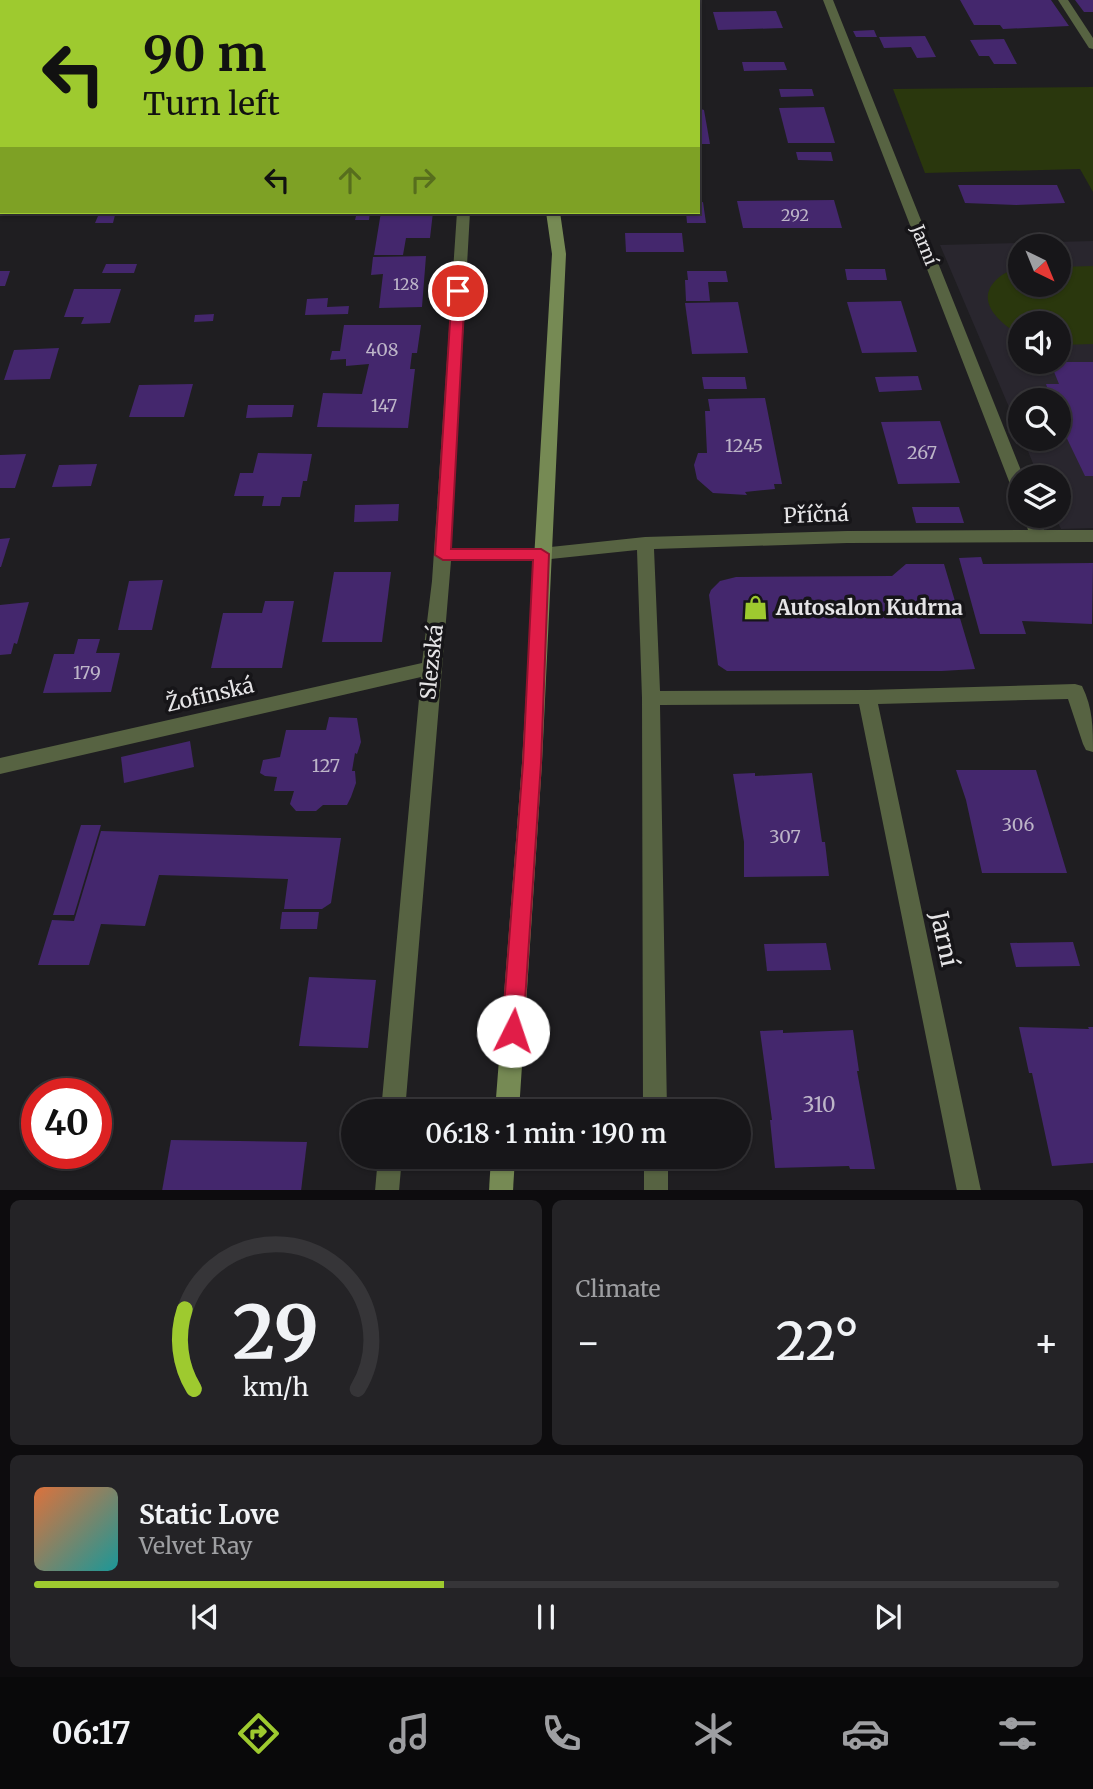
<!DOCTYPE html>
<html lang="en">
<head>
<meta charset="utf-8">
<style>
  body { margin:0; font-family:Merriweather,serif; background:#242326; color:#f1f3f6; height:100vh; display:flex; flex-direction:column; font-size:26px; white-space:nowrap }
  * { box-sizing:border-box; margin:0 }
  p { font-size:23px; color:#9e9fa2 }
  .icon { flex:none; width:38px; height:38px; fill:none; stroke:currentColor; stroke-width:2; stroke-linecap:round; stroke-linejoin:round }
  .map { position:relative; height:1190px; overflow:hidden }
  .sheet { display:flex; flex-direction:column; gap:10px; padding:10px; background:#0d0c0e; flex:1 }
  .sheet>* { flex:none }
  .top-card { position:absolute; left:0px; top:0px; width:700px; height:214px; box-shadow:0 2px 5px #0004,0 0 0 2px #363538; background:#9eca2f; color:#111; overflow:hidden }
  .needle { width:46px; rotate:137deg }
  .tools { position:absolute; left:1008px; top:234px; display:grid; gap:14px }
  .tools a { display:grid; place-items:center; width:63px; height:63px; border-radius:50%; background:#171619; box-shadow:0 2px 5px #0004,0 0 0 2px #363538; font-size:35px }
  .speed { position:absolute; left:21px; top:1078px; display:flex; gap:14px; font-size:35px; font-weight:700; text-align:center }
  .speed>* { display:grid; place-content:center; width:91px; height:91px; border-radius:50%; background:#171619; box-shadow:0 2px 5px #0004,0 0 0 2px #363538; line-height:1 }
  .speed .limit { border:10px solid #d22; background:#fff; color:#111 }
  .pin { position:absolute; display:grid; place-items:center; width:60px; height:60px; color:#fff; margin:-30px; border:4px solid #fff; border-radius:50%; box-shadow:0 2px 7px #0007 }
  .me { position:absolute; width:77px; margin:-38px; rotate:4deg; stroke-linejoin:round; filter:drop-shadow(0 0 5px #0008) }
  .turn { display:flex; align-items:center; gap:24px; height:147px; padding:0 28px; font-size:32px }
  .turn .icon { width:91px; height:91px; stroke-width:2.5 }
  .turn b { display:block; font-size:49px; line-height:60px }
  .lanes { display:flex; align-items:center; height:66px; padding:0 28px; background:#0003; justify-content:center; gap:35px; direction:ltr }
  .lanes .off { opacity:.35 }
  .big { font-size:52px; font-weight:600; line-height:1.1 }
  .sheet .widget { flex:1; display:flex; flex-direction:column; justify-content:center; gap:10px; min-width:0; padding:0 24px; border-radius:10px; background:#242326 }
  .sheet .dial { align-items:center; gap:0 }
  .dial svg { height:182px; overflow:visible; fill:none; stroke:#363538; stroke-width:7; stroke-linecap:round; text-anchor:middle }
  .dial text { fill:#f1f3f6; stroke:none }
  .song { display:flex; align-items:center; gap:21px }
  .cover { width:84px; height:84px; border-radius:10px; background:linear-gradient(135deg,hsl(20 70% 55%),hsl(180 70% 35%)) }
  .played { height:7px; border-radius:4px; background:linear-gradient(90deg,#9eca2f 40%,#363538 40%) }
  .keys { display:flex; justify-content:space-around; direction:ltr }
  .heat { display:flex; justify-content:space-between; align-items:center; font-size:38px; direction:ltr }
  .sheet .tiles { flex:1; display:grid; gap:10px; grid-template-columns:1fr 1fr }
  .widget:last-child { grid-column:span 2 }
  .trip { position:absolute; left:341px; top:1099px; width:410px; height:70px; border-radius:35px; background:#171619; box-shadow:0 2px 5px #0004,0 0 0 2px #363538; font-weight:600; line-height:70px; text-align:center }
  .menu { display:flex; height:112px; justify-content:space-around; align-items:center; background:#09090a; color:#9e9fa2 }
  .menu .icon { width:49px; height:49px }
  .menu .on { color:#9eca2f }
  .menu b { font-size:32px; color:#f1f3f6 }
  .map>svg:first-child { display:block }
  .built { fill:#29262e; fill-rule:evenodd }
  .green { fill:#2a370d }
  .building { fill:#44276d }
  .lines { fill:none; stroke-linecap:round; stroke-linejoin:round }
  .street { fill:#576342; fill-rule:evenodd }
  .secondary { fill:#768a54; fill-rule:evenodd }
  .route { fill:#e11d48; stroke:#92132f; stroke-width:2 }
  .labels { text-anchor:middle; stroke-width:7; stroke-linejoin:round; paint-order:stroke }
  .far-number-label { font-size:16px; fill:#bdb5c8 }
  .far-street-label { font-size:18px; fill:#e5e4e6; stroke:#161518 }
  .number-label { font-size:18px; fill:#bdb5c8 }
  .street-label { font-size:21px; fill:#e5e4e6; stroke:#161518 }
  .poi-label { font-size:21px; font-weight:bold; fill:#e5e4e6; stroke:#161518; text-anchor:start }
  .near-number-label { font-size:21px; fill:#bdb5c8 }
  .near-street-label { font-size:24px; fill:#e5e4e6; stroke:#161518 }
</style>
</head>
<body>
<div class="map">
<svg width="1093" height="1191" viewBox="0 0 1093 1191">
  <rect width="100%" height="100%" fill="#1f1e21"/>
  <path class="built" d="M 1093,241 L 1093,528 L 1061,529 L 1055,516 L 1059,516 L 1059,478 L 1039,478 L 1023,439 L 1059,439 L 1059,401 L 1020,401 L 1020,433 L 940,245 ZM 1020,247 L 1059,247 L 1059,285 L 1020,285 ZM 1020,324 L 1059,324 L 1059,362 L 1020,362 Z"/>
  <g class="green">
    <polygon points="1093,87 1093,192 1080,169 925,173 893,89"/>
    <path d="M 1093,266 L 1093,344 L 1059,345 L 1059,324 L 1020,324 L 1020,335 C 1001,324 974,302 996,280 C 1002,274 1011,269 1020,269 L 1020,285 L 1059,285 L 1059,267 Z"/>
  </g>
  <g class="building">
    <polygon points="960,0 1051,0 1069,26 1003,29 1000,25 974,25"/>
    <polygon points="1075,0 1093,0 1093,12 1084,12"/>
    <polygon points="776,11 783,28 718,30 713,12"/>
    <polygon points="874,30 877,37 856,37 853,31"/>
    <polygon points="925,36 936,57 917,58 911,47 884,48 879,37"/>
    <polygon points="1004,39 1017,64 994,64 989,56 979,56 970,40"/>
    <polygon points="742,62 784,62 787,70 744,71"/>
    <polygon points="779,89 812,89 814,96 781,97"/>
    <polygon points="824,107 835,143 788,143 779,108"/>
    <polygon points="698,108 704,110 710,144 698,144"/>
    <polygon points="796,152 831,152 833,161 798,160"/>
    <polygon points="958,185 1057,185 1065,203 1016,205 965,203"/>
    <polygon points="834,200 842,228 743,228 737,201"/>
    <polygon points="703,202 706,223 687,223 686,212 698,212 698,203"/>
    <polygon points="357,212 370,212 369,220 355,220"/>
    <polygon points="381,212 433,212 430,238 406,238 403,255 374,255"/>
    <polygon points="115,215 113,223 95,223 98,216"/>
    <polygon points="625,233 682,233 684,252 626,252"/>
    <polygon points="426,256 422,307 379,308 383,274 371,275 373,257"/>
    <polygon points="106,264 137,264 134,273 102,273"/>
    <polygon points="845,269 885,269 887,280 847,280"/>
    <polygon points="0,271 10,271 5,286 0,286"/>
    <polygon points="687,271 726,271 728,282 708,282 710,301 686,301 685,280 688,280"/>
    <polygon points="74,289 121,289 110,323 81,324 84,317 64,317"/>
    <polygon points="328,298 327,307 349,306 348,314 305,315 307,299"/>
    <polygon points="901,301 917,352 862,353 847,302"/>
    <polygon points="738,302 748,353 692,354 685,303"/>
    <polygon points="214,314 213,321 194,322 195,315"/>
    <polygon points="344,325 421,325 417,353 412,353 410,369 415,369 408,428 317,427 323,393 362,394 369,364 346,366 346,359 330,360 332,351 340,351"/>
    <polygon points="59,348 50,379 4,380 14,350"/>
    <polygon points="1050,362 1093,362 1093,476 1085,476 1059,422 1059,401 1048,397 1044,387 1047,387 1046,384 1059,384"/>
    <polygon points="918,376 922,390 879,392 875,377"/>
    <polygon points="702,377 745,377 747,389 704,389"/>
    <polygon points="193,384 184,417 129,417 139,385"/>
    <polygon points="765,398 782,484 774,484 775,489 745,492 747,495 713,493 697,479 694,465 698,453 707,453 705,411 710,411 708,399"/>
    <polygon points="248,405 294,405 292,417 246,418"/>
    <polygon points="940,421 960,483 898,484 881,422"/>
    <polygon points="258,453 312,454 307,481 303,481 300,497 282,497 280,506 262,506 264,496 234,496 240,473 253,473"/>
    <polygon points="26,454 15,488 0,488 0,455"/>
    <polygon points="97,464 91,486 52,487 59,465"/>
    <polygon points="399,504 398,521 354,522 355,505"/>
    <polygon points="912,507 959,507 964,523 916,523"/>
    <polygon points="10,538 1,567 0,567 0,539"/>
    <polygon points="981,557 983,564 1093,563 1092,624 1022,621 1026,634 980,634 959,558"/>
    <polygon points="906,564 944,564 975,669 942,671 727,671 718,665 709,595 711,590 720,581 736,577 892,576"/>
    <polygon points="334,572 391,572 382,642 322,642"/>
    <polygon points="163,580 152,630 118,630 129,581"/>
    <polygon points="265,601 294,601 282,668 211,668 223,613 262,613"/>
    <polygon points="29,602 17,644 14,643 11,654 0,655 0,605"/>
    <polygon points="78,639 100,639 96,653 120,653 111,692 43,693 54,654 74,654"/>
    <polygon points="329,717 357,718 361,742 357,754 355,753 352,771 355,771 356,783 351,797 347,805 323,805 316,811 296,811 290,804 294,791 274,791 277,777 265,776 260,773 263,760 280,757 286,730 326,730"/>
    <polygon points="190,741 194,767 124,783 121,757"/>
    <polygon points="956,770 1036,770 1067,873 982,873 966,800"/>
    <polygon points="755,773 755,776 812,773 822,842 825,842 829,876 744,877 744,842 733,774"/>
    <polygon points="81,825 101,825 74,915 53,915"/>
    <polygon points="101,831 341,838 331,903 322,909 284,909 288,879 159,875 145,926 101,924 89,965 38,965 52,920 74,921"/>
    <polygon points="282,912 319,912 317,929 280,929"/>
    <polygon points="1073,942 1080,966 1016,967 1010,943"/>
    <polygon points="826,943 831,970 767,971 764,944"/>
    <polygon points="309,977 376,980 368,1048 299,1046"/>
    <polygon points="1019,1027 1089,1029 1088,1027 1093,1027 1093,1163 1052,1166 1032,1073 1029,1073"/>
    <polygon points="783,1030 783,1033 853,1030 859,1071 857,1071 875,1169 850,1169 849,1166 775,1168 770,1120 772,1120 760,1031"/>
    <polygon points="171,1140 307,1142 301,1191 162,1191"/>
  </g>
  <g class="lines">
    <g class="street">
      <rect x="368" y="0" width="10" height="2"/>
      <polygon points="823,0 833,0 1024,478 1020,478 1020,495 1012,489"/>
      <polygon points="1058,0 1068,0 1093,38 1093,49 1089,48"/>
      <polygon points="2,145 2,156 0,157 0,146"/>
      <rect x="0" y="174" width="2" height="8"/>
      <path d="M 457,212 L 470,212 L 451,549 L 541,548 L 645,537 L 847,531 L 1028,530 L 1023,516 L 1039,516 L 1044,530 L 1093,530 L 1093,542 L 847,543 L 654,549 L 660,691 L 867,690 L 1075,684 L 1082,686 C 1093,708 1093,728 1093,752 L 1086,750 L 1083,744 L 1068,699 L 878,704 L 981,1191 L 957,1191 L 859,704 L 660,705 L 667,1111 L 643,1111 L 642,698 L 637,550 L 541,560 L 451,561 L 405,1111 L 381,1111 L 421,677 L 0,774 L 0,758 L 422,663 L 432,581 Z"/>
      <polygon points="378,1157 402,1157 399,1191 375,1191"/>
      <rect x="644" y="1157" width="24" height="34"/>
    </g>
    <g class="secondary">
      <polygon points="50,0 88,0 89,2 51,2"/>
      <polygon points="250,0 312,0 249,2"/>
      <polygon points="458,0 472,0 473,2 459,2"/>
      <polygon points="525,0 539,0 524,2"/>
      <polygon points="546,212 560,212 566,254 542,763 519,1111 495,1111 522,763 552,254"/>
      <polygon points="491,1157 515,1157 513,1191 489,1191"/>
    </g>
  </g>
  <polygon class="route" points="458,287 465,291 451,549 541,549 549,554 541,763 523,1031 520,1038 513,1041 505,1038 502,1031 523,763 533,560 443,560 435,555 452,291"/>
  <defs>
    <symbol id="shop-bare" viewBox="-9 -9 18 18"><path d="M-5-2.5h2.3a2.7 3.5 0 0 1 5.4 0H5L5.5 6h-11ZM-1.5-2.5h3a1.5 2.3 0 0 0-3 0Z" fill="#9eca2f" stroke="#161518" stroke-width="2.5" paint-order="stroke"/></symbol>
  </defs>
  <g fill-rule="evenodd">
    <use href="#shop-bare" x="738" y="590" width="35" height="35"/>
  </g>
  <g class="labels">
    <g class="far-number-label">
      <text x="795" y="221">292</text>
      <text x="406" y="290">128</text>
    </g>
    <g class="far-street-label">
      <text transform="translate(924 245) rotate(68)" y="6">Jarní</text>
    </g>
    <g class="number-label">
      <text x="382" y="356">408</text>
      <text x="384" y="412">147</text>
      <text x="744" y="452">1245</text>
      <text x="922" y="459">267</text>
      <text x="87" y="679">179</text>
      <text x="326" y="772">127</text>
      <text x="1018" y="831">306</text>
      <text x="785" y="843">307</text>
    </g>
    <g class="street-label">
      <text transform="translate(816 515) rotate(-2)" y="7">Příčná</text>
      <text transform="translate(432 662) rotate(-84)" y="7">Slezská</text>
      <text transform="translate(210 695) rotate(-13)" y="7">Žofinská</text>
    </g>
    <g class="poi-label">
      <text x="776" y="615">Autosalon Kudrna</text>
    </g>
    <g class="near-number-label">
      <text x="819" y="1112">310</text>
    </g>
    <g class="near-street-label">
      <text transform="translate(944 939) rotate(78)" y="8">Jarní</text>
    </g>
  </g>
</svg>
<div class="tools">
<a><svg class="needle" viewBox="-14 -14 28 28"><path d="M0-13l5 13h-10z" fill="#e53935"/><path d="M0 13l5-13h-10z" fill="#9e9fa2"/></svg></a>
<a><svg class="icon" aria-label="sound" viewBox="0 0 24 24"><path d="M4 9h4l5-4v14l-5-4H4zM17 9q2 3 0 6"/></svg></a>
<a><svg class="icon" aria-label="search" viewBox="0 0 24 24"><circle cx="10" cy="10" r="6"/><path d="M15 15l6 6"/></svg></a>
<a><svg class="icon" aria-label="layers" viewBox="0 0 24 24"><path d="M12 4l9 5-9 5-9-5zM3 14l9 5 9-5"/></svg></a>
</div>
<div class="speed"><div class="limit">40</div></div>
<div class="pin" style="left:458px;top:291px;background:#d93025"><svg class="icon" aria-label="arrive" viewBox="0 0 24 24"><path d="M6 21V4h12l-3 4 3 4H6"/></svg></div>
<svg class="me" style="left:513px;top:1031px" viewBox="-20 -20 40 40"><circle r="19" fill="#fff"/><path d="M0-13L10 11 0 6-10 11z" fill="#e11d48"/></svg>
<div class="trip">06:18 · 1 min · 190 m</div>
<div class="top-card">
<div class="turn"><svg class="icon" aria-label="left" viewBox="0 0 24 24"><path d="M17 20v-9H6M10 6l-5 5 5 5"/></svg><div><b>90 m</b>Turn left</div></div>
<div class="lanes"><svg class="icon" aria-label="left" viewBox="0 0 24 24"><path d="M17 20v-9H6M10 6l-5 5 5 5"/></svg><svg class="icon off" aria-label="ahead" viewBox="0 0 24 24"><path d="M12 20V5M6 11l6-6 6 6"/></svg><svg class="icon off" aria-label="right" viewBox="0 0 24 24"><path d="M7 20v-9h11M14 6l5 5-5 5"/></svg></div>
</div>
</div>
<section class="sheet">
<div class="tiles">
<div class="widget dial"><svg viewBox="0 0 100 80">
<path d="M14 69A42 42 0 1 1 86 69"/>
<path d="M14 69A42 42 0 0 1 10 34" stroke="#9eca2f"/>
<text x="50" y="56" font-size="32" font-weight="700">29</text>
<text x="50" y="72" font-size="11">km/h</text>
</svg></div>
<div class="widget"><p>Climate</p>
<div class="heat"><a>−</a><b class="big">22°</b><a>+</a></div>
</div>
<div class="widget">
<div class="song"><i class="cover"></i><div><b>Static Love</b><p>Velvet Ray</p></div></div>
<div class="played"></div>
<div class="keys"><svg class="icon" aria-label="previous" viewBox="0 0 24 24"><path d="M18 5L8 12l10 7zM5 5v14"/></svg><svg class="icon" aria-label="pause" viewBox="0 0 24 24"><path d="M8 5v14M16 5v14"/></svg><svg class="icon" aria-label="next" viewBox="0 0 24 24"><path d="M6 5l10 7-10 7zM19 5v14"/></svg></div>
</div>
</div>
</section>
<nav class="menu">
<b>06:17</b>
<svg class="icon on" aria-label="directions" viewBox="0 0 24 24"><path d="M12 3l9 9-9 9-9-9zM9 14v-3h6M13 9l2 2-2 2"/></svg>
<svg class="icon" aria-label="music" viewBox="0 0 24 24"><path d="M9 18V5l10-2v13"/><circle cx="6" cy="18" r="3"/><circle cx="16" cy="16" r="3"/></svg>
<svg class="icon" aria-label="phone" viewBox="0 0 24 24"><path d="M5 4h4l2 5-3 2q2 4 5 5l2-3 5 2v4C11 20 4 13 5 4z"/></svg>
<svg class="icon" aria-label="climate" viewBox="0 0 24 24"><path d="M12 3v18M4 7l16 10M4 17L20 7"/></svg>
<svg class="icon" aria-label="car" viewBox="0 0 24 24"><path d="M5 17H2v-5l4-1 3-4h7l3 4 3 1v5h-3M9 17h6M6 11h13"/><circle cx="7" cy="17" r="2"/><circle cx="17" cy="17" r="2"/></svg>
<svg class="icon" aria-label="filters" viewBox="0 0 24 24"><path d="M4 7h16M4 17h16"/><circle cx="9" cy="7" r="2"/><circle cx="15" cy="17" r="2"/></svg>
</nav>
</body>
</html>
